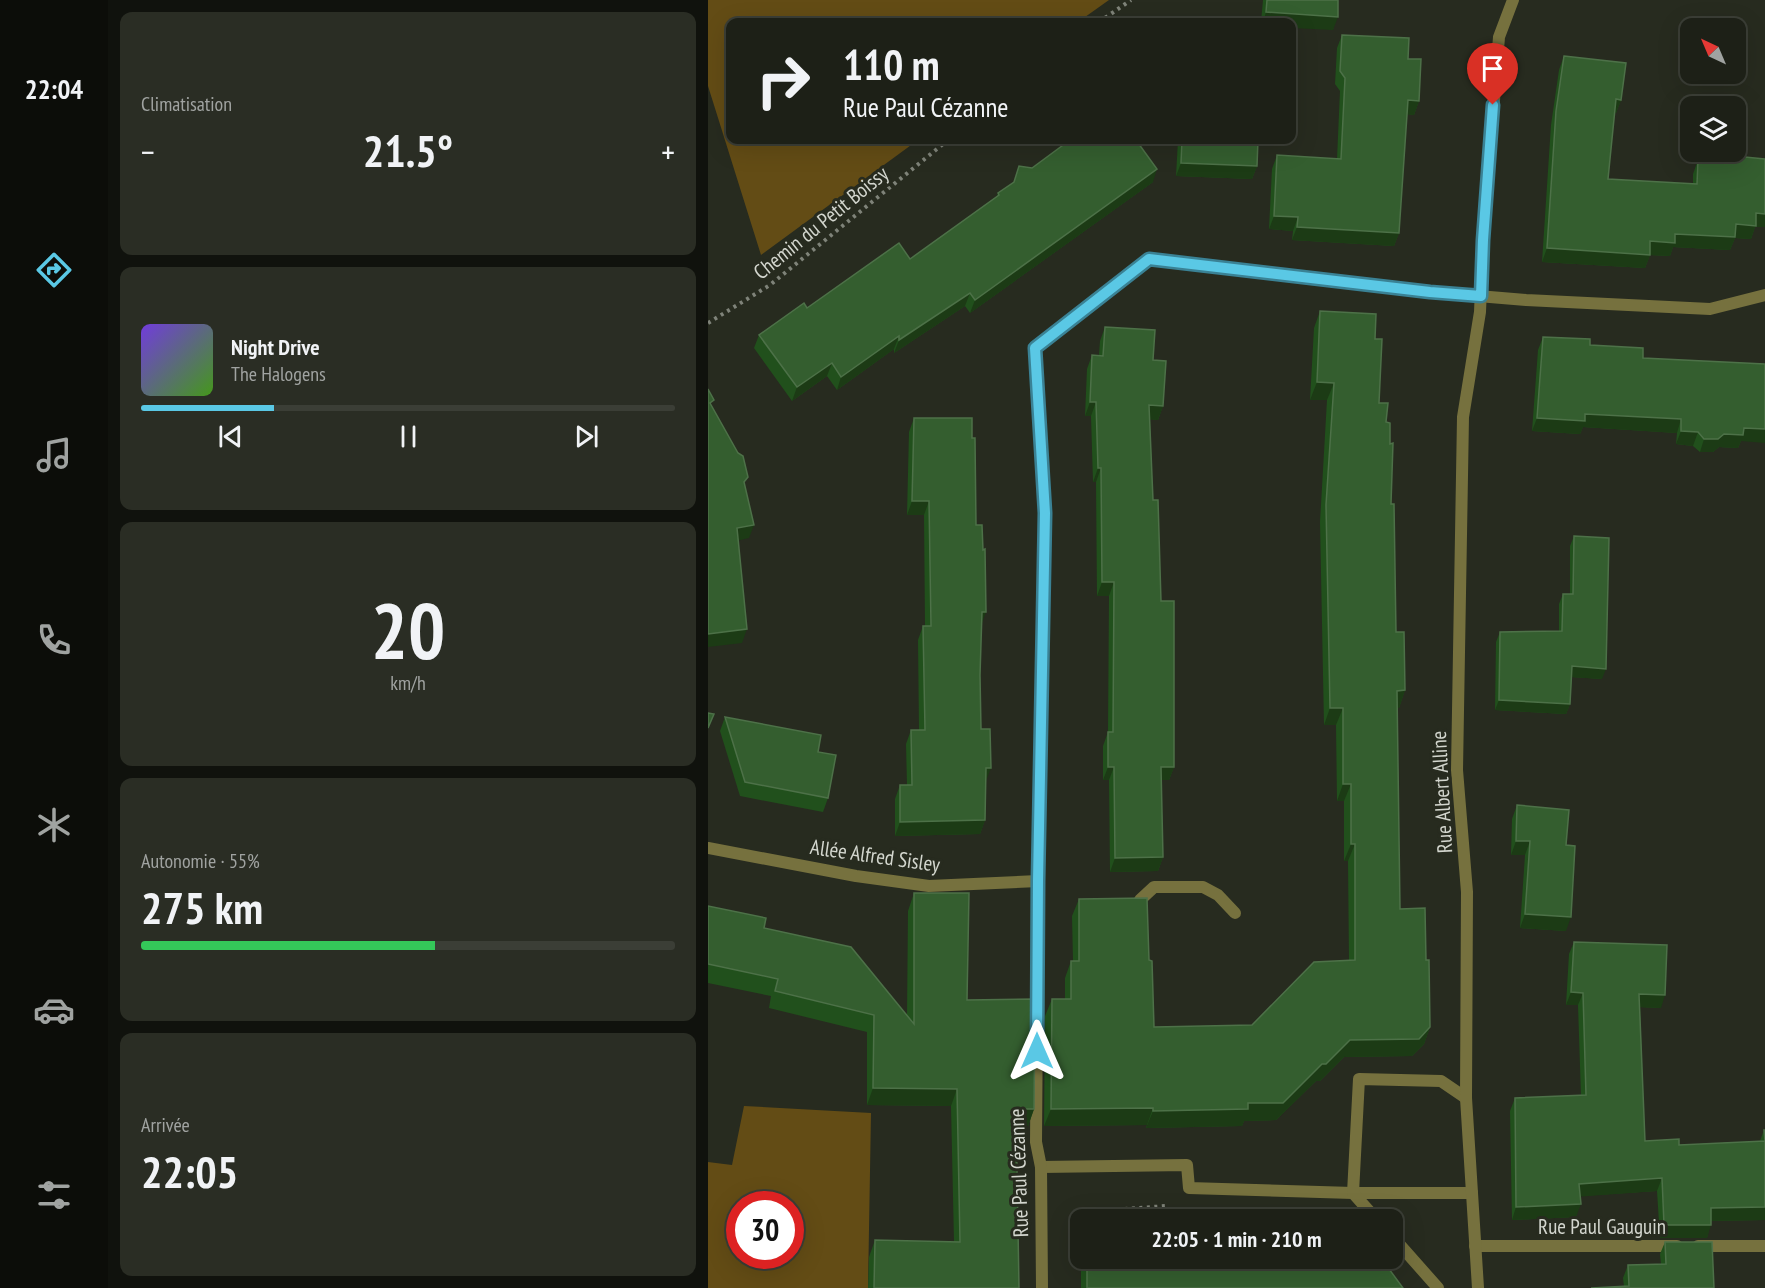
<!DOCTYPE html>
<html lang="fr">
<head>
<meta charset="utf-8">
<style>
  body { margin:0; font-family:"PT Sans Narrow",sans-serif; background:#2a2d24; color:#f1f3f6; height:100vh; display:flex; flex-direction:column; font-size:22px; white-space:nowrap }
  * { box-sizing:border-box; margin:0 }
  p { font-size:20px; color:#a0a3a1 }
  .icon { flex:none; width:33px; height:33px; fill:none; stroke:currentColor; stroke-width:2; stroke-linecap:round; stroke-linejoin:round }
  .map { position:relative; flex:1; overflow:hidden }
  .panel { display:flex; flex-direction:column; gap:12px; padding:12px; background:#10120d; width:600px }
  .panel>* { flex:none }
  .top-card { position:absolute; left:18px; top:18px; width:570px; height:126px; border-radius:12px; box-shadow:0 6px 24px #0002,0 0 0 2px #3b3e36; background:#1d2017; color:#f1f3f6; overflow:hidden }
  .needle { width:39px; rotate:316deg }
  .fabs { position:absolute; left:972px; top:18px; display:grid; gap:12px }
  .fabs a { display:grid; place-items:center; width:66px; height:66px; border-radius:12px; background:#1d2017; box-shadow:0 6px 24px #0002,0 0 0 2px #3b3e36; font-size:30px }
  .speed { position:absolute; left:18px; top:1191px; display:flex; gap:12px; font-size:30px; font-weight:700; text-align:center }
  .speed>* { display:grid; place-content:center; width:78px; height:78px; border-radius:50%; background:#1d2017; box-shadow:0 6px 24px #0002,0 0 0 2px #3b3e36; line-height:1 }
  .speed .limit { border:9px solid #d22; background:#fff; color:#111 }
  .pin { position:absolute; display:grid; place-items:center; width:51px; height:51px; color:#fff; margin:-62px -26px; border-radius:50% 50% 50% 0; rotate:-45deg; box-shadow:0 0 6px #0007 }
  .pin .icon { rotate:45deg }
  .me { position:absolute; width:66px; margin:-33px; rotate:0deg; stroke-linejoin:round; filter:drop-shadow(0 0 4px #0008) }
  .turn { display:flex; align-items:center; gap:21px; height:126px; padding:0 18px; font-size:27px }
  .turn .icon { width:78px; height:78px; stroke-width:2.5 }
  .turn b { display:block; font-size:42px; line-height:51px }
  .big { font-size:45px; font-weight:700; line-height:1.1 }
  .panel .widget { flex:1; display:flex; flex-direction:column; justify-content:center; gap:9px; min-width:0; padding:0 21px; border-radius:12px; background:#2a2d24 }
  .panel .dial { align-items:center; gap:0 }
  .dial b { font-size:78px; line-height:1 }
  .song { display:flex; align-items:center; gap:18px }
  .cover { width:72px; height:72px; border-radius:9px; background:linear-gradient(135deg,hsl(260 70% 55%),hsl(100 70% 35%)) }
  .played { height:6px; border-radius:3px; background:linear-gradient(90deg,#5ac8e5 25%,#3b3e36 25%) }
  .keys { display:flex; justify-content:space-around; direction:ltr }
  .heat { display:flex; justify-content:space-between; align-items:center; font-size:33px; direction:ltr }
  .charge { height:9px; border-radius:4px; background:linear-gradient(90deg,#34c759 55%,#3b3e36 0) }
  .trip { position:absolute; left:362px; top:1209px; width:333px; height:60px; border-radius:12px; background:#1d2017; box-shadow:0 6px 24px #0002,0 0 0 2px #3b3e36; font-weight:700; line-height:60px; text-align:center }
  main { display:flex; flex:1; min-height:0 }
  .dock { display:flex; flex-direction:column; width:108px; justify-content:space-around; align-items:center; background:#0c0d09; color:#a0a3a1 }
  .dock .icon { width:42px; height:42px }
  .dock .on { color:#5ac8e5 }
  .dock b { font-size:27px; color:#f1f3f6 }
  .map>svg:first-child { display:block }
  .green { fill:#634c15; fill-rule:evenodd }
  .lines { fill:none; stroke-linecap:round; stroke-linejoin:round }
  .path { stroke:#7f8379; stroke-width:4; stroke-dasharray:3 4.5; stroke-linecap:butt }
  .lane { stroke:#76713e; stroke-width:12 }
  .street { stroke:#76713e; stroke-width:12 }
  .wall { fill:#21501c }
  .shaded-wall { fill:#1c3b15 }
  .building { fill:#345e2f; stroke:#4d7148; stroke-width:1.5 }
  .route-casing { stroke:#3a8295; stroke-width:15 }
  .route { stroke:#5ac8e5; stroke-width:10 }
  .labels { text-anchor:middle; stroke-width:6; stroke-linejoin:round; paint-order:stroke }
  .street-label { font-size:21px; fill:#d3d6ce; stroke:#272b1f }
</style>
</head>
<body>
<main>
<nav class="dock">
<b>22:04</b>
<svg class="icon on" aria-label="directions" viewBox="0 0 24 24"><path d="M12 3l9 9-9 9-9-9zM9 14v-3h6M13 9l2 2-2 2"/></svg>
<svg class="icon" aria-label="music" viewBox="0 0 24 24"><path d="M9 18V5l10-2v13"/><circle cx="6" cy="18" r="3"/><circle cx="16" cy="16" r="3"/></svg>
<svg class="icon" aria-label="phone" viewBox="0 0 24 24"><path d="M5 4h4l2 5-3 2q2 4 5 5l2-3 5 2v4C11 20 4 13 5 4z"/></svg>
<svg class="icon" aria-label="climate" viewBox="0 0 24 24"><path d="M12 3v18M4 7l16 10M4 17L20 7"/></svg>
<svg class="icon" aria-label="car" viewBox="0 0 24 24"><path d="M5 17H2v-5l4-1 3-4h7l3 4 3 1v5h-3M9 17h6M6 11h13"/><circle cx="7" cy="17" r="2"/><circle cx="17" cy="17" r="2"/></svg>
<svg class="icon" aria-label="filters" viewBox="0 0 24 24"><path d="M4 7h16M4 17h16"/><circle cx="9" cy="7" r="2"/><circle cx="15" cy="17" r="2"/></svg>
</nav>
<section class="panel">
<div class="widget"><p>Climatisation</p>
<div class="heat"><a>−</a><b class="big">21.5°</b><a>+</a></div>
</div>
<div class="widget">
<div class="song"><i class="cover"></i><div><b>Night Drive</b><p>The Halogens</p></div></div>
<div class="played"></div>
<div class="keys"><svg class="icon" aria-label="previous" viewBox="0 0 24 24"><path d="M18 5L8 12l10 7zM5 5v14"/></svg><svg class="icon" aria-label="pause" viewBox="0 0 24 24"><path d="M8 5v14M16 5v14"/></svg><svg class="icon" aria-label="next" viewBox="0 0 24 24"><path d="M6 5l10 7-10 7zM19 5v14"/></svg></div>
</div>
<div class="widget dial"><b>20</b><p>km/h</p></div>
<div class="widget"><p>Autonomie · 55%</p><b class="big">275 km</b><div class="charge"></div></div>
<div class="widget"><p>Arrivée</p><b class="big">22:05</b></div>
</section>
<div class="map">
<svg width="1057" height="1288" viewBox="0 0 1057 1288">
  <rect width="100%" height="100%" fill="#272b1f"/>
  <g class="green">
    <polygon points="0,0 401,0 370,22 22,22 22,140 210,140 53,255 0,86"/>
    <path d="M 36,1106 L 163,1113 L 160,1288 L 0,1288 L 0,1162 L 24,1165 ZM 32,1204 L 82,1204 L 82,1256 L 32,1256 Z"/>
  </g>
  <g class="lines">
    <g class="path">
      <polyline points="391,22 423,0"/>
      <polyline points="0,323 62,285 240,140"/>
      <polyline points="406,1220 417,1209 458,1206"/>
      <polyline points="361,1226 372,1226"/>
    </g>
    <polyline class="lane" points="432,900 446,887 495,887 510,895 527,913"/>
    <g class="street">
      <polyline points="0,848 148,876 221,886 330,881"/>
      <polyline points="333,1167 479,1165 481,1188 645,1193 764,1193"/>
      <polyline points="669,1220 645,1193 651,1079 733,1081 758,1098"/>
      <polyline points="684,1236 730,1288"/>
      <polyline points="767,1246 969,1246"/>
      <polyline points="990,1246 1057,1246"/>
      <polyline points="334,1288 333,1167 328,1142 330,881 337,513 327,348 441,259 722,292 818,300 1002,309 1057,295"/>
      <polyline points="770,1288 758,1098 759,892 749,770 755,417 772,312 775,240 791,37 805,0"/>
    </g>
  </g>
  <g class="wall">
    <polygon points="555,0 630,0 625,30 584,22 553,22"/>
    <polygon points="634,35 700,59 711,101 706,115 699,114 691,233 686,246 584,240 585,231 561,229 564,169 569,155 629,159 632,91 627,84 629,48"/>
    <polygon points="856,56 913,100 908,113 906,113 900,179 985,184 985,174 990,160 1047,227 1043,239 1027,238 1022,250 965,247 962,256 942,255 937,268 834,262 843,125 851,70"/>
    <polygon points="470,140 550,140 549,166 544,179 468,176"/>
    <polygon points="445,182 262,313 257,306 186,353 186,349 129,390 119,376 84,401 46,348 51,335 99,308 202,259 288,198 290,193"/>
    <polygon points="612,311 667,339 671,403 678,422 682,444 683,504 688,632 697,690 691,708 689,708 692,909 718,960 722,1027 716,1044 704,1056 636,1057 612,1081 608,1081 568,1120 536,1121 534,1126 438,1128 439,1125 336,1126 337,1016 344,999 357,999 357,978 363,961 365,961 364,916 371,899 441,960 446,1027 544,1025 641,961 640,861 636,861 636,801 629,801 628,725 616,725 612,522 619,400 602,400 606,328"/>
    <polygon points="397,327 445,360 455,406 450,420 442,419 445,500 466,767 461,780 453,780 455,857 450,871 402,872 401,780 395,780 395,746 400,732 401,596 389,596 388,482 385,482 383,416 377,416 379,369 384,355 391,355 392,341"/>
    <polygon points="835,337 882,345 935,358 1033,441 1030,448 1011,447 1005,452 992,452 985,446 968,444 969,433 875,427 872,434 824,431 830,350"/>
    <polygon points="206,418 268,525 273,625 272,675 273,729 278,781 277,820 272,834 187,836 187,799 192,785 199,785 198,744 203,730 211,730 210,640 215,626 217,626 216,515 199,515 201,432"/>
    <polygon points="866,536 894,679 864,677 862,704 858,714 787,710 788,642 792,632 851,631 851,604 855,594 862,594 862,546"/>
    <polygon points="17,717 110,752 120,798 115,812 32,796 12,731"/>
    <polygon points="809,805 858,845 858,931 812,928 817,855 803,855 804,819"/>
    <polygon points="206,893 259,1000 326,1109 320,1126 308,1126 311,1288 160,1288 161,1257 167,1240 246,1242 243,1106 159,1105 159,1032 61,1008 63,996 0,983 0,906 56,928 199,1016 200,911"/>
    <polygon points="866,942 953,1008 932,1007 937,1141 971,1145 1052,1141 1056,1130 1057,1130 1057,1220 1003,1221 999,1238 952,1238 949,1191 872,1196 868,1217 804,1220 802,1111 807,1098 873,1096 870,1005 858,1005 861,954"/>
    <polygon points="957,1242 1006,1288 916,1286 915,1278 920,1265 953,1264 952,1254"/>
    <polygon points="373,1258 673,1258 695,1288 373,1288"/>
  </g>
  <g class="shaded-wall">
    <polygon points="558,12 630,17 625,30 584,28 584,22 555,22"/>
    <polygon points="908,99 913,100 908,113 903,113"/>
    <polygon points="700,100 711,101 706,115 695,114"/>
    <polygon points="473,163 549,166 544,179 468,176"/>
    <polygon points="449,169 445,182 262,313 267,300"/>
    <polygon points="1048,213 1057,214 1057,227 1047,227 1043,239 1027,238 1022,250 965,247 962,256 942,255 937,268 834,262 839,248 942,241 967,234 1028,224"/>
    <polygon points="566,216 590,217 585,231 561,229"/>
    <polygon points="589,227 691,233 686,246 584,240"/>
    <polygon points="262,293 257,306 186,353 191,340"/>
    <polygon points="191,336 186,349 129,390 133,377"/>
    <polygon points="124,363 119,376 84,401 89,387"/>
    <polygon points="609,382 626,383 619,400 602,400"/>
    <polygon points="382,402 388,402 383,416 377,416"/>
    <polygon points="441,405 455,406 450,420 436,419"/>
    <polygon points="877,414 973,419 969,433 875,427 872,434 824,431 829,418"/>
    <polygon points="1036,428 1057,429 1057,443 1033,441 1030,448 1011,447 1005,452 992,452 996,439 1016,434"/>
    <polygon points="973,431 990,432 985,446 968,444"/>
    <polygon points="390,468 393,468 388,482 385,482"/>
    <polygon points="204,501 221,501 216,515 199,515"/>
    <polygon points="46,525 41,538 24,542 29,528"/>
    <polygon points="394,582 406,582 401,596 389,596"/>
    <polygon points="274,612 278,612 273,626"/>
    <polygon points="39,629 34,643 0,647 0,634"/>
    <polygon points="864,666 898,669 894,679 861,677"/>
    <polygon points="697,690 691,708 683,708 689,691"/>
    <polygon points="791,700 862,704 858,714 787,710"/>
    <polygon points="622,708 635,708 628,725 616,725"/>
    <polygon points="400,767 406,767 401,780 395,780"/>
    <polygon points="453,767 466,767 461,780 448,780"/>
    <polygon points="278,768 283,768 278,781"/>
    <polygon points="635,784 643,784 636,801 629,801"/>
    <polygon points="277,820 272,834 187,836 192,822"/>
    <polygon points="808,841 822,841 817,855 803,855"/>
    <polygon points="643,844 647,844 640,861 636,861"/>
    <polygon points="455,857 450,871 402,872 407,858"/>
    <polygon points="817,914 863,917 858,931 812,928"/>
    <polygon points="863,992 875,993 870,1005 858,1005"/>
    <polygon points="931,994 957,995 953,1008 927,1007"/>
    <polygon points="722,1027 716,1044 704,1056 636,1057 612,1081 608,1081 568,1120 536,1121 534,1126 438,1128 445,1111 540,1103 614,1064 642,1040"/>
    <polygon points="165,1088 249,1089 243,1106 159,1105"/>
    <polygon points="445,1108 439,1125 336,1126 343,1109"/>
    <polygon points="308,1109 326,1109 320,1126 302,1126"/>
    <polygon points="954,1178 949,1191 867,1197 871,1184"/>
    <polygon points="873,1204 868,1217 804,1220 808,1207"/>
    <polygon points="1057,1207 1057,1220 998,1221 1003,1208"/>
    <polygon points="956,1225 1003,1225 999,1238 952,1238"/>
  </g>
  <g class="building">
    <polygon points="559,0 630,0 630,17 558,12"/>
    <polygon points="634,35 701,38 700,59 713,59 711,101 700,100 691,233 589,227 590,217 566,216 569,155 633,159 637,78 632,71"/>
    <polygon points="856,56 918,63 913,100 908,99 900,179 989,184 990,160 1011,162 1017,155 1057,159 1057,214 1048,213 1048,226 1028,224 1027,237 967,234 967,243 942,241 942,255 839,248 848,111"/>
    <polygon points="362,140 428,140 449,169 267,300 262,293 191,340 191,336 133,377 124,363 89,387 51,335 96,303 99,308 191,243 202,259 291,195 290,193 306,182 311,166 324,168"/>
    <polygon points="474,140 550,140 549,166 473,163"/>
    <polygon points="612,311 668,314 667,339 674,339 671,403 680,403 678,422 682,423 682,444 685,443 683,504 686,504 688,632 696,632 697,690 689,691 692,909 717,908 718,960 721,960 722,1027 711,1039 642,1040 618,1064 614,1064 575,1103 540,1103 540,1109 445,1111 445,1108 343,1109 344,999 363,999 363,961 371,961 371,899 439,898 441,960 444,961 446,1027 544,1025 606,962 647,960 647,844 643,844 643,784 635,784 635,708 622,708 618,505 626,383 609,382"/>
    <polygon points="397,327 447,330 445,360 458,361 455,406 441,405 445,500 450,500 453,601 466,601 466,767 453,767 455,857 407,858 406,767 400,767 400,732 405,732 406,582 394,582 393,468 390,468 388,402 382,402 384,355 395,356"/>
    <polygon points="835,337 882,339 882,345 935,348 935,358 1057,364 1057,429 1036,428 1035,435 1016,434 1010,439 996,439 990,432 973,431 973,419 877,414 877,421 829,418"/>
    <polygon points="0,389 6,400 2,403 30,453 35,456 40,477 36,482 46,525 29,528 39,629 0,634"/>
    <polygon points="206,418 264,418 264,438 267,438 268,525 274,525 275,550 277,549 278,612 274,612 272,675 273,729 282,729 283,768 278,768 277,820 192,822 192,785 204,785 203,730 217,730 215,626 223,626 221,501 204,501"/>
    <polygon points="866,536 901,538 898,669 864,666 862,704 791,700 792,632 854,631 855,594 865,594"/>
    <polygon points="0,713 6,714 0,728"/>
    <polygon points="17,717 113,735 110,752 128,755 120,798 37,782"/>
    <polygon points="809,805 861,810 858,845 867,846 863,917 817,914 822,841 808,841"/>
    <polygon points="206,893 261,893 259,1000 327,999 326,1109 308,1109 311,1288 166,1288 167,1240 252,1242 249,1089 165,1088 166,1015 67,991 70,979 0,964 0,906 58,918 56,928 143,947 206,1024"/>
    <polygon points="866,942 959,945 957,995 931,994 937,1141 971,1139 971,1145 1057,1141 1056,1130 1057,1130 1057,1207 1003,1208 1003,1225 956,1225 954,1178 871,1184 873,1204 808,1207 807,1098 878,1095 875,993 863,992"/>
    <polygon points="957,1242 1004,1242 1006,1288 883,1288 921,1286 920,1265 958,1264"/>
    <polygon points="379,1258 673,1258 695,1288 379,1288"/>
  </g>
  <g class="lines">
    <defs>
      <polyline id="route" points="329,1051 330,881 337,513 327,348 441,259 722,292 773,296 775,240 785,105"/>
    </defs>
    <use href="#route" class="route-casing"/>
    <use href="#route" class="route"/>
  </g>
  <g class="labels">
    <g class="street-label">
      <text transform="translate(113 223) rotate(-39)" y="7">Chemin du Petit Boissy</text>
      <text transform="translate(734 792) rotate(-93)" y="7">Rue Albert Alline</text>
      <text transform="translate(167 856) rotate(8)" y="7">Allée Alfred Sisley</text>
      <text transform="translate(311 1173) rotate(-92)" y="7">Rue Paul Cézanne</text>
      <text x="894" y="1234">Rue Paul Gauguin</text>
    </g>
  </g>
</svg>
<div class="fabs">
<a><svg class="needle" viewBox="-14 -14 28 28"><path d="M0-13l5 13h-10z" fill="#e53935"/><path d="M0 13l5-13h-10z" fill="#a0a3a1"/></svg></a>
<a><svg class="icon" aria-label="layers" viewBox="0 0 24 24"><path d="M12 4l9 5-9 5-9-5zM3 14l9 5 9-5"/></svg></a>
</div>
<div class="speed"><div class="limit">30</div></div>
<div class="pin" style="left:785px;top:105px;background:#d93025"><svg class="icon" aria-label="arrive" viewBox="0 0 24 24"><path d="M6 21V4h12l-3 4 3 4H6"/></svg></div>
<svg class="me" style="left:329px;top:1051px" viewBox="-20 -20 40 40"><path d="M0-17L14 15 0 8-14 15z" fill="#5ac8e5" stroke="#fff" stroke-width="4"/></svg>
<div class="trip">22:05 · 1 min · 210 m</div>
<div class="top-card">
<div class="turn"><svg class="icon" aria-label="right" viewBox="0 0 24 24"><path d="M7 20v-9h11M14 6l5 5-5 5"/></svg><div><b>110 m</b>Rue Paul Cézanne</div></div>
</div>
</div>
</main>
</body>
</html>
